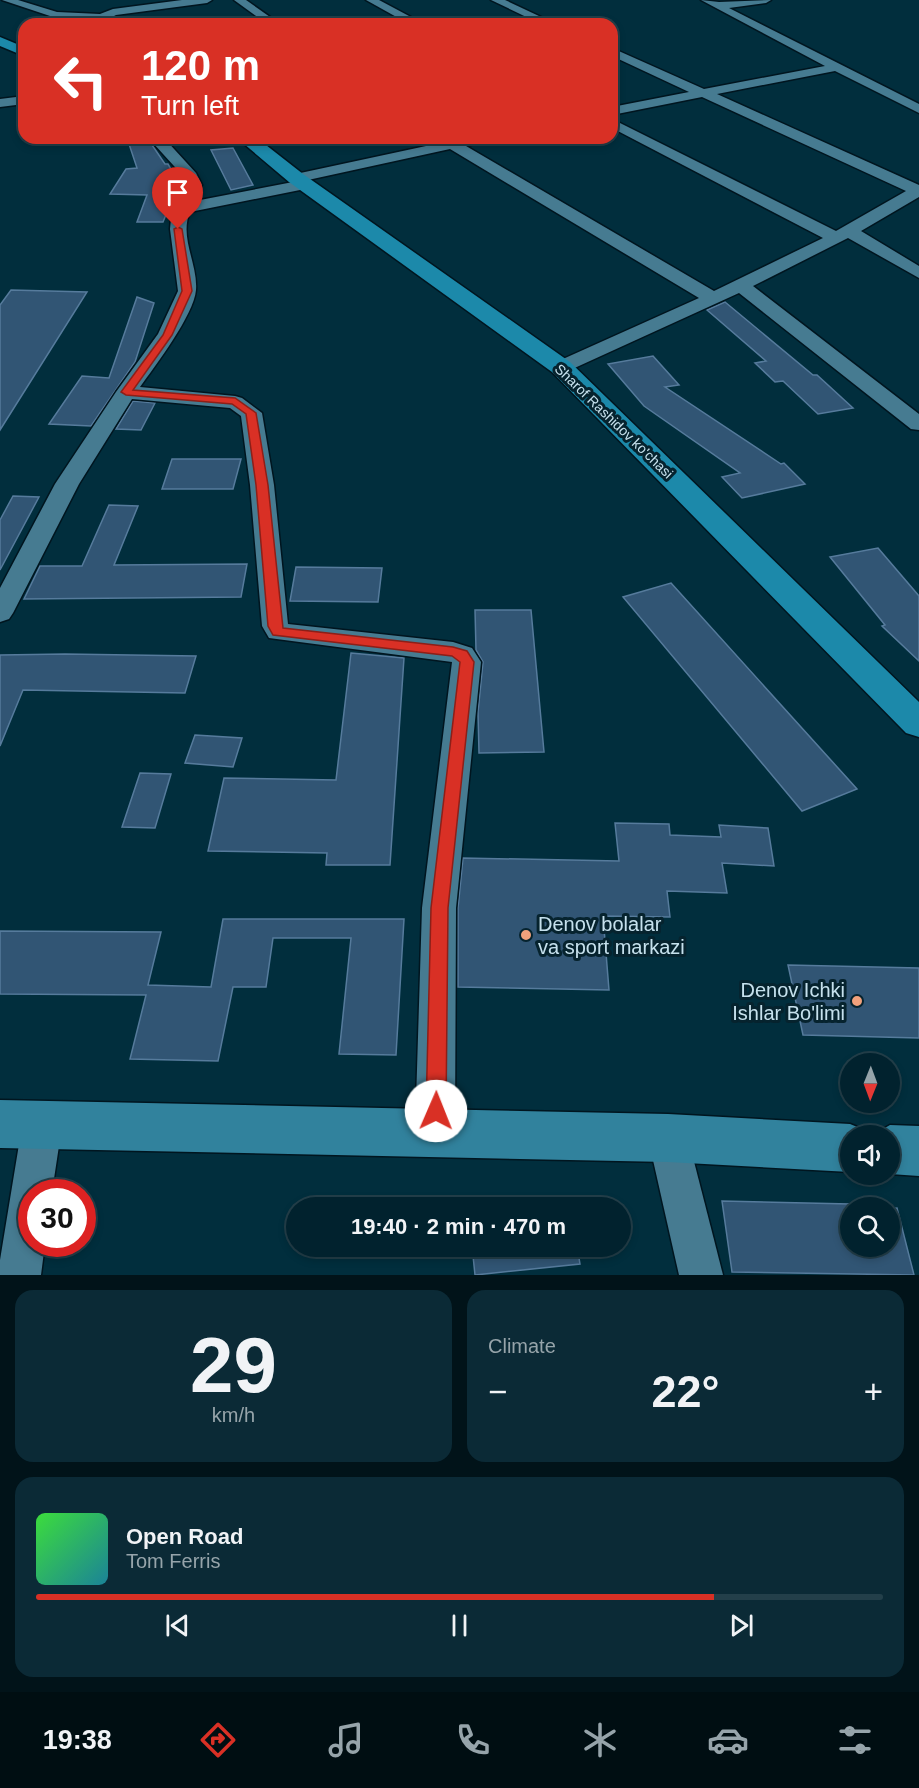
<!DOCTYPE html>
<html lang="en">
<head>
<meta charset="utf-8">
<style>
  body { margin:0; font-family:Arial,sans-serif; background:#0b2a36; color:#f1f3f6; height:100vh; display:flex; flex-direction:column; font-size:22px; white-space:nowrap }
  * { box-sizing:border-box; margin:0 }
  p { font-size:20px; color:#96a4aa }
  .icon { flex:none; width:33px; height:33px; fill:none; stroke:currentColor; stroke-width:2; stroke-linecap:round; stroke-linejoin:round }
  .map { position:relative; height:1275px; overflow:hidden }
  .drawer { display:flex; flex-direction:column; gap:15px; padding:15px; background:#011319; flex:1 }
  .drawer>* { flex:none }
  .top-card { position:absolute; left:18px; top:18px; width:600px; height:126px; border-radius:18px; box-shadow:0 3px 9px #0003,0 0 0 2px #233f4a; background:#d93025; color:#fff; overflow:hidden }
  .needle { width:39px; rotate:181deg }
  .controls { position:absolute; left:840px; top:1053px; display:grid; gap:12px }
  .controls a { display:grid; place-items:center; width:60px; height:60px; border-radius:50%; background:#01222e; box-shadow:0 3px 9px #0003,0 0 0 2px #233f4a; font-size:30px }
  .speed { position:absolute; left:18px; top:1179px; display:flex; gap:12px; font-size:30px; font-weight:700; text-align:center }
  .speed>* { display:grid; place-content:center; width:78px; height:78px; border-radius:50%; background:#01222e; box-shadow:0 3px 9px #0003,0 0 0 2px #233f4a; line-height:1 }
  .speed .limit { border:9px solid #d22; background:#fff; color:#111 }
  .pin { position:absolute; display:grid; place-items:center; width:51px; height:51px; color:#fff; margin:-62px -26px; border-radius:50% 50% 50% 0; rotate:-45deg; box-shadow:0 0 6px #0007 }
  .pin .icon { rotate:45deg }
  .me { position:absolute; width:66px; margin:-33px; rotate:1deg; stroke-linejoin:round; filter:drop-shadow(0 0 4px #0008) }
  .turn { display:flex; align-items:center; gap:21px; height:126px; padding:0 24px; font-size:27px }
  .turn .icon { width:78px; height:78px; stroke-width:2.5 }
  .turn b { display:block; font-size:42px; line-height:51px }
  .big { font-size:45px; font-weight:600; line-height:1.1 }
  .drawer .tile { flex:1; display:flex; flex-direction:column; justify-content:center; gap:9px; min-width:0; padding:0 21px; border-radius:18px; background:#0b2a36 }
  .drawer .dial { align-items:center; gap:0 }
  .dial b { font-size:78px; line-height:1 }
  .song { display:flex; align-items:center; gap:18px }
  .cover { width:72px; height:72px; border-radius:9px; background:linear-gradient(135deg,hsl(120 70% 55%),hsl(190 70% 35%)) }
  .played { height:6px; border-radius:3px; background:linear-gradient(90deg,#d93025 80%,#233f4a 80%) }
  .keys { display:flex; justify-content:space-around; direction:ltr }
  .heat { display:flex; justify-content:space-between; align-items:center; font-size:33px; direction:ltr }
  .drawer .tiles { flex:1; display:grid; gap:15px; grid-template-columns:1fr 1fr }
  .tile:last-child { grid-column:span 2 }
  .trip { position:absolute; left:286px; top:1197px; width:345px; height:60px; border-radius:30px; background:#01222e; box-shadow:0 3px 9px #0003,0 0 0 2px #233f4a; font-weight:600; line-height:60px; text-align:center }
  .tab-bar { display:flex; height:96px; justify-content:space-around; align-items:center; background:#000e12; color:#96a4aa }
  .tab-bar .icon { width:42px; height:42px }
  .tab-bar .on { color:#d93025 }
  .tab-bar b { font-size:27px; color:#f1f3f6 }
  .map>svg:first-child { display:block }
  .building { fill:#315574; stroke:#567b9c; stroke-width:1.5 }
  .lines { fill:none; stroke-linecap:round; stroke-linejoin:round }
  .street-casing { stroke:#00151f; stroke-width:3 }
  .secondary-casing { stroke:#00151f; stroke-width:3 }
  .primary-casing { stroke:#00151f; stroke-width:3 }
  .street { fill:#467b91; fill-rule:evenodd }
  .secondary { fill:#31829d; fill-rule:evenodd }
  .primary { fill:#1c89aa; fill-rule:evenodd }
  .route { fill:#d93025; stroke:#8d1f18; stroke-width:1.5 }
  .poi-dot { fill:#f1a17c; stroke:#06232e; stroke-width:2 }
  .labels { text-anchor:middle; stroke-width:6; stroke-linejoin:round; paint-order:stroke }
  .far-street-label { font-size:14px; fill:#c6e1ed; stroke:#06232e }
  .near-poi-label { font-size:20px; fill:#c6e1ed; stroke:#06232e; text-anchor:start }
</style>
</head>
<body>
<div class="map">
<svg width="919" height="1275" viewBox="0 0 919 1275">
  <rect width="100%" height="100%" fill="#012e3d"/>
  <g class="building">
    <polygon points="150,142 165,164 168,164 179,183 163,222 137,222 147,195 110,194 126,169 137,168 129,144"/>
    <polygon points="233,148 253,185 231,190 211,150"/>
    <polygon points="11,290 87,292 0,430 0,305"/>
    <polygon points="137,297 154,303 135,362 91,426 49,424 82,376 109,378"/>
    <polygon points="725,302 813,375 817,375 853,408 818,414 783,381 775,382 755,363 766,361 707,310"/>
    <polygon points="653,356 679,385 665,387 781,464 784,463 805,484 742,498 722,477 740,473 644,406 608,364"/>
    <polygon points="133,401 155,403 141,430 116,429"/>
    <polygon points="172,459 241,459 233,489 162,489"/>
    <polygon points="13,496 39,497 0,570 0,520"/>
    <polygon points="109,505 138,506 114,565 247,564 241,597 24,599 40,566 82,566"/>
    <polygon points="878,548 919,596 919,661 882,626 885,625 830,557"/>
    <polygon points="296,567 382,568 378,602 290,601"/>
    <polygon points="671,583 857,789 802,811 623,597"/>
    <polygon points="475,610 531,610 544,752 479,753 478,712 483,662 476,650"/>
    <polygon points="351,653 404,658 390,865 326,865 327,853 208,851 224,778 336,780"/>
    <polygon points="65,654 196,656 185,693 23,690 0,746 0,655"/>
    <polygon points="195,735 242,738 233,767 185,763"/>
    <polygon points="140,773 171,774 155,828 122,827"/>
    <polygon points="615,823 669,824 670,835 721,837 719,825 768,828 774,866 722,863 727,893 667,891 670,917 603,916 609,990 458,987 458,908 463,858 619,861"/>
    <polygon points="223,919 404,919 396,1055 339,1054 351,938 273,938 266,987 233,987 218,1061 130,1059 146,995 0,994 0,931 161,932 148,985 211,987"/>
    <polygon points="788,965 919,968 919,1038 803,1035"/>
    <polygon points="722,1201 850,1204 850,1246 890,1246 890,1209 897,1208 914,1275 732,1272"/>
    <polygon points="472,1246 577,1246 580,1264 475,1275"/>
  </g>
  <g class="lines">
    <defs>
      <g id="street">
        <polygon points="2,0 18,0 57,12 100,14 113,9 182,0 212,0 207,3 116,15 98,24 83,24 88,20 56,18"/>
        <polygon points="234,0 246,0 280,24 267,24"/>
        <polygon points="366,0 379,0 424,24 409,24"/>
        <polygon points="491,0 505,0 556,24 541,24"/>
        <path d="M 701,0 L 719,2 L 771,0 L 766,3 L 729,8 L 919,104 L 919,113 L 835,71 L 717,94 L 919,185 L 919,197 L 861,231 L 919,266 L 919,278 L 848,238 L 753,286 L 919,414 L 919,430 L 911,429 L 739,293 L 568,371 L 554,371 L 551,367 L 554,363 L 699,298 L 450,149 L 308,180 L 313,184 L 305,189 L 190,212 C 179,237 198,264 196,290 C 194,315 155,366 140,387 L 235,396 L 242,398 L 262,413 L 274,485 L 288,624 L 453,642 L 472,648 L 481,662 L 456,908 L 455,1134 L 449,1148 L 435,1154 L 421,1148 L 415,1134 L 422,908 L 452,662 L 269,638 L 262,626 L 250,485 L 241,416 L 230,408 L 132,399 L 79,484 L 13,613 L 9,619 L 0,622 L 0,588 L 55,484 L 116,392 L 158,334 L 178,291 L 170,229 L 171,219 L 186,185 L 184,177 L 153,143 L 152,138 L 164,138 L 196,173 L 202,185 L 195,201 L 293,182 L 288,178 L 291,175 L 440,143 L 435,138 L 489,138 L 487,141 L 466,146 L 714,291 L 823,238 L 612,128 L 612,119 L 836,231 L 906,191 L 702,97 L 612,115 L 612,107 L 689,92 L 612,56 L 612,48 L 704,89 L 825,66 Z"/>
        <polygon points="24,96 24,104 0,107 0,99"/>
        <polygon points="42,1106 56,1112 62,1126 52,1192 32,1192 32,1244 45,1244 41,1275 0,1275 0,1260 22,1126 28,1112"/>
        <polygon points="668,1118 682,1124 688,1138 723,1275 679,1275 648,1138 654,1124"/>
      </g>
      <g id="secondary">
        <polygon points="0,1100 668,1114 850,1124 867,1131 869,1136 850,1136 850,1172 668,1162 0,1148"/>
        <polygon points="890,1125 919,1126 919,1176 890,1174 890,1136 871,1136"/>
      </g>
      <g id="primary">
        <polygon points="0,37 24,47 24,56 0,46"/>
        <polygon points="237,138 257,138 303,174 570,362 919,702 919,737 906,733 552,372 289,182"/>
      </g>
    </defs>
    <use href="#street" class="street-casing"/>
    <use href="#secondary" class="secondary-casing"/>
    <use href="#primary" class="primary-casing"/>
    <use href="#street" class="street"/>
    <use href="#secondary" class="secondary"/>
    <use href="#primary" class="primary"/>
  </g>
  <polygon class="route" points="178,227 182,229 192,291 172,335 133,390 235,398 256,413 268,485 283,628 453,647 467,651 474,662 448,908 446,1111 443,1118 436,1121 429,1118 426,1111 431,908 460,662 452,656 273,635 268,626 256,485 246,414 232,404 126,395 121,392 163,335 182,291 174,229"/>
  <g class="poi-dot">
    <circle cx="526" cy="935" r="6"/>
    <circle cx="857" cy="1001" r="6"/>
  </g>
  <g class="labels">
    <g class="far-street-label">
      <text transform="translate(614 421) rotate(44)" y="5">Sharof Rashidov ko'chasi</text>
    </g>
    <g class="near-poi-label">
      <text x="538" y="931">Denov bolalar<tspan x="538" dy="23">va sport markazi</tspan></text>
      <text x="845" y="997" text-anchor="end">Denov Ichki<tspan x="845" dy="23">Ishlar Bo'limi</tspan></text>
    </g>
  </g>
</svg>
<div class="controls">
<a><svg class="needle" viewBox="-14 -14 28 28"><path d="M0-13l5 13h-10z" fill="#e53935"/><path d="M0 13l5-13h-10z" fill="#96a4aa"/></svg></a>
<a><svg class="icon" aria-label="sound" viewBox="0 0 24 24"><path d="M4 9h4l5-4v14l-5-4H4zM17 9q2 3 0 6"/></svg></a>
<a><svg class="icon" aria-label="search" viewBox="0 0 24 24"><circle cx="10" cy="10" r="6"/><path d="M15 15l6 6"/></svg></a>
</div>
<div class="speed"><div class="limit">30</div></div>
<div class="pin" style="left:178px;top:229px;background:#d93025"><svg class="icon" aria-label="arrive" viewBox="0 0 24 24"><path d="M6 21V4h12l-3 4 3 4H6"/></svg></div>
<svg class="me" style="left:436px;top:1111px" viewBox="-20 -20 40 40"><circle r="19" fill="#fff"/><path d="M0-13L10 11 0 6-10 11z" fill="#d93025"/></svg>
<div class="trip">19:40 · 2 min · 470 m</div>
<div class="top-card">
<div class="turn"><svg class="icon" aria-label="left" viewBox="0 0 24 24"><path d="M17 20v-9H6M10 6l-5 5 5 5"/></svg><div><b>120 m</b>Turn left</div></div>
</div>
</div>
<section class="drawer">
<div class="tiles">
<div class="tile dial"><b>29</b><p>km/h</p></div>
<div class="tile"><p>Climate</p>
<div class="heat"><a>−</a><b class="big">22°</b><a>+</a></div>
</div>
<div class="tile">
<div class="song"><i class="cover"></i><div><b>Open Road</b><p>Tom Ferris</p></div></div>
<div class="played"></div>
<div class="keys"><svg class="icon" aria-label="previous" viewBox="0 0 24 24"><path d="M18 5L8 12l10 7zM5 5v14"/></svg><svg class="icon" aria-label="pause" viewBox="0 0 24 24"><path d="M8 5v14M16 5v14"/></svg><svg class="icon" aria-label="next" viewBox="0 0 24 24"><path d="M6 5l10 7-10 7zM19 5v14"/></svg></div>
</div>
</div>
</section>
<nav class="tab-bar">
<b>19:38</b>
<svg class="icon on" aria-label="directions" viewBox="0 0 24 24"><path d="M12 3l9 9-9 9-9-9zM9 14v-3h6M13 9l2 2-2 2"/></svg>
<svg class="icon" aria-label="music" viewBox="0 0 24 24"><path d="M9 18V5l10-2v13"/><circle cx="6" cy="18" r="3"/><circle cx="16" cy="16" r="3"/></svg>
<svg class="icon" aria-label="phone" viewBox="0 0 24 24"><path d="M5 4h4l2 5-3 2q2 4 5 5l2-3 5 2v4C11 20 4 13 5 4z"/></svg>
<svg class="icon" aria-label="climate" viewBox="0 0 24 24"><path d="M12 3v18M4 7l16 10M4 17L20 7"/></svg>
<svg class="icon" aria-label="car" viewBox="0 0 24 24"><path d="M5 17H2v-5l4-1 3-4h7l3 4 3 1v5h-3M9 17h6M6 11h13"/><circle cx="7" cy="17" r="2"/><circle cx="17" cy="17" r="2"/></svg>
<svg class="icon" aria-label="filters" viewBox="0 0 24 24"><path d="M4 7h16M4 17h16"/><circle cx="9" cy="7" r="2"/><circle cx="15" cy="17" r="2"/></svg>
</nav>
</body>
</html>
